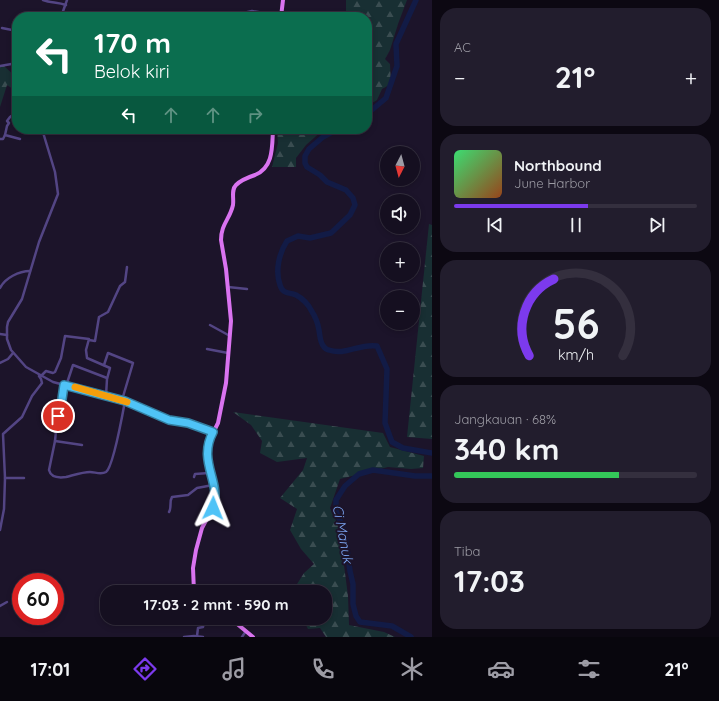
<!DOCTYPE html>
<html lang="id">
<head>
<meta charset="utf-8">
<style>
  body { margin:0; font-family:Quicksand,sans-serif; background:#221d2d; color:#f1f3f6; height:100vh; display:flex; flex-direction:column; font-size:15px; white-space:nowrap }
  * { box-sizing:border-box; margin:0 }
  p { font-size:13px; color:#9d9ca5 }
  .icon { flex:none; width:22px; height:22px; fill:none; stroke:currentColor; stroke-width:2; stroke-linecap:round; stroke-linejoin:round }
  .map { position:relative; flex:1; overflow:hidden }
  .sheet { display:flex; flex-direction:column; gap:8px; padding:8px; background:#0c0812; width:287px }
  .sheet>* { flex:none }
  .hud { position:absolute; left:12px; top:12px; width:360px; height:122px; border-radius:16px; box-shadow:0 2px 6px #0003,0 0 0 1px #342f3e; background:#0b6e4f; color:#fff; overflow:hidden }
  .needle { width:26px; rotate:186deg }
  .tools { position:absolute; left:380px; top:146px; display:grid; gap:8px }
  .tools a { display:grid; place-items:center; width:40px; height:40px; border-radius:50%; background:#150f20; box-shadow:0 2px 6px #0003,0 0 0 1px #342f3e; font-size:20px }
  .speed { position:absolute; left:12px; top:573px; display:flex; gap:8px; font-size:20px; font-weight:700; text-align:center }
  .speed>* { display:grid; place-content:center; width:52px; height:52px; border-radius:50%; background:#150f20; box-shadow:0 2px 6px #0003,0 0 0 1px #342f3e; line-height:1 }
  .speed .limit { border:6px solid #d22; background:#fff; color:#111 }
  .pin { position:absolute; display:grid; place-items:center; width:34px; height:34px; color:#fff; margin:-17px; border:2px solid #fff; border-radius:50%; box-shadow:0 1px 4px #0007 }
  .me { position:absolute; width:44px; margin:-22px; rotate:2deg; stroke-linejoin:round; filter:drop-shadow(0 0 3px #0008) }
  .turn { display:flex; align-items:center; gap:14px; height:84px; padding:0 16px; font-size:18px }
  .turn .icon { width:52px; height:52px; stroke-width:2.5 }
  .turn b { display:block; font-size:28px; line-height:34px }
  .lanes { display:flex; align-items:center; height:38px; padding:0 16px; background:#0003; justify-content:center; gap:20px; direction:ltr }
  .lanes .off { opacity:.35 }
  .big { font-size:30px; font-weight:700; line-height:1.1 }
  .sheet .widget { flex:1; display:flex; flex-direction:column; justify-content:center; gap:6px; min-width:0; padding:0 14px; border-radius:16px; background:#221d2d }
  .sheet .dial { align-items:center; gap:0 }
  .dial svg { height:104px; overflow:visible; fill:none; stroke:#342f3e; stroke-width:7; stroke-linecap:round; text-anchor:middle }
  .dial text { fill:#f1f3f6; stroke:none }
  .song { display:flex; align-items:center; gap:12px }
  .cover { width:48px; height:48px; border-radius:6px; background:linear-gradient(135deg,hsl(140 70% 55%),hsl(20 70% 35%)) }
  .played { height:4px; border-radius:2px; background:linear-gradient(90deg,#7c3aed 55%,#342f3e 55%) }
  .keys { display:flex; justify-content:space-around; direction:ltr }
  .heat { display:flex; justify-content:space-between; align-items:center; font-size:22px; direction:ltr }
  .charge { height:6px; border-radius:3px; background:linear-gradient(90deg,#34c759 68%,#342f3e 0) }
  .trip { position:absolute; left:100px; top:585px; width:232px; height:40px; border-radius:16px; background:#150f20; box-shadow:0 2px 6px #0003,0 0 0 1px #342f3e; font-weight:700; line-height:40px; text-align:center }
  .dock { display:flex; height:64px; justify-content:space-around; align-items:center; background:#08060d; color:#9d9ca5 }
  .dock .icon { width:28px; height:28px }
  .dock .selected { color:#7c3aed }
  .dock b { font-size:18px; color:#f1f3f6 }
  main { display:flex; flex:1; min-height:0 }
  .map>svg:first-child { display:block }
  .forest { fill:url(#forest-firs) }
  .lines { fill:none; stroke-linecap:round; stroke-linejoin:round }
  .river { stroke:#121b46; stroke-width:5.5 }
  .minor { stroke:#534584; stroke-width:2.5 }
  .primary { stroke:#d973f0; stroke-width:4 }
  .route-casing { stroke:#337fa1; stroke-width:10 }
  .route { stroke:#4fc3f7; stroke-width:7 }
  .slow { stroke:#f59e0b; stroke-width:7 }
  .labels { text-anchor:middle; stroke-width:4; stroke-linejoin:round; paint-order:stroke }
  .water-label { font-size:14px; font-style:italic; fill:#7aa3f0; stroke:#1c142a }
</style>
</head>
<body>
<main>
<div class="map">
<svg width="432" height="637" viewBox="0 0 432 637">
  <defs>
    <pattern id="forest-firs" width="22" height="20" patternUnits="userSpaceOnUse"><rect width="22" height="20" fill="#182f33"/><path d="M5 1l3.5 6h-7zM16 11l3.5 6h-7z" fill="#3a4d51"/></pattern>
  </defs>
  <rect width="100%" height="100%" fill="#1c142a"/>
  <g class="forest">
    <polygon points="346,0 407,0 398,24 390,50 385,59 390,64 391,84 382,89 377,100 367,106 367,17 346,17"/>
    <polygon points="0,66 4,66 17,78 16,91 7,85 0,107"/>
    <polygon points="277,129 324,129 306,145 296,158 296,167 272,167 278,143"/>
    <polygon points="429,224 432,225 432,439 407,437"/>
    <polygon points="233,412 383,433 390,447 424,456 423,468 411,469 388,467 340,479 330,508 339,527 348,596 349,625 384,632 395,637 326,637 320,628 308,629 304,621 300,618 325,618 325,592 292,592 304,573 314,564 301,549 290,530 297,509 280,498 303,470 307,458 277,462 260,453 262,441 251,425"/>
  </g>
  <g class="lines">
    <g class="river">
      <polyline points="367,114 386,98 397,66 396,44 416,0"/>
      <path d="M 338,129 L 323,137 L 309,149 L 305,156 L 305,163 L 307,167 L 320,175 L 327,182 L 346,190 L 353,198 L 355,205 L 350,215 L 331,233 L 310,238 L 298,236 L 287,241 C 279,253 275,271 280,285 C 283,295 290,292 296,295 C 302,298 309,305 311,310 C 315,316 318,324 319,330 C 320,336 320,343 324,347 C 325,348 328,350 329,350 C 345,356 360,343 377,346 L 387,369 L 385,423 L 392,442 L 403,448 L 432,453"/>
      <polyline points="411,637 392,626 360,622 356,616 353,604 353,584 350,571 346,541 344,530 336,511 336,500 345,486 359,474 373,470 415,476 432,476"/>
    </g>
    <g class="minor">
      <path d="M 43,0 C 51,3 57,2 66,5"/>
      <polyline points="61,17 67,0"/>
      <polyline points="226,17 252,11 281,16"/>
      <polyline points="2,28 17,31"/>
      <polyline points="0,66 17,63"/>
      <polyline points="17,112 10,117 7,121 9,123 7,126 5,135 20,139"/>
      <polyline points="42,129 55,172 58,194 39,242 22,299 8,322 7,327 7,339 11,350 26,367 53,382 125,401 151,411 169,419 188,423 213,432"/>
      <polyline points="0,139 3,139 5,135"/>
      <polyline points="228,287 247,289"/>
      <path d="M 0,288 C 5,278 19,271 30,271"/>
      <polyline points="210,325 230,336"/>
      <polyline points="0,334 7,335"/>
      <polyline points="89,340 95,341 99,317 108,312 120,286 125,282 127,267"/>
      <polyline points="207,349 228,353"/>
      <polyline points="0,363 8,359 13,353"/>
      <polyline points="104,365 108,353 133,363 122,400"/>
      <polyline points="41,376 46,371 53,373 55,372 61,358 65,336 89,339 86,350 87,358 110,368 107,379 106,396"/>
      <path d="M 64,385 L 62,399 L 57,421 L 55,441 L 49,470 C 51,478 59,478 66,477 C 74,475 83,472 90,472 C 95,472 101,475 106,472 C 113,467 123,412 125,401"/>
      <polyline points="66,386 73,365 107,378"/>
      <polyline points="60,408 73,410"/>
      <polyline points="44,419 57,421"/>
      <polyline points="55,441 82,445"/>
      <polyline points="194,477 195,474 209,473"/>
      <polyline points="5,478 24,478"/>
      <path d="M 169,512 C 172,507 169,502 172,497 L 188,495 L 197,488 L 213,485"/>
      <polyline points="0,530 4,509 5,478 3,434 22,417 32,396 42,383 41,379 39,376"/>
      <polyline points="0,606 7,602"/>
      <polyline points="197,636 198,628 203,627 205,618"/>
      <polyline points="184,637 194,636 203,637"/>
      <polyline points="242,637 246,631"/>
    </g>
    <g class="primary">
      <polyline points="281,17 283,0"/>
      <path d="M 194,592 L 193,568 L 196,550 L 202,528 L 215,504 L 214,493 L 207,459 L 207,450 L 209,441 L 218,423 L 226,383 L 231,321 L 226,269 L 221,240 C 221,224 230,219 233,205 C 234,198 231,190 236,185 C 241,180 249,177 255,175 C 274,167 272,146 273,129"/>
      <polyline points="230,618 253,637"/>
    </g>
  </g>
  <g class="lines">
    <defs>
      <path id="route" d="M 58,416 L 62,399 L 64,385 L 125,401 L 169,420 L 188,423 L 213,432 C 197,462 222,482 213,508"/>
    </defs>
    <use href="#route" class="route-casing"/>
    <use href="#route" class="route"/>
    <polyline class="slow" points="75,387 127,402"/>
  </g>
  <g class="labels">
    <g class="water-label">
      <text transform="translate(343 534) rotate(79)" y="5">Ci Manuk</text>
    </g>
  </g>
</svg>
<div class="tools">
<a><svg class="needle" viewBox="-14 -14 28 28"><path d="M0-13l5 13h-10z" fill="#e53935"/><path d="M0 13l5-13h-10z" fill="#9d9ca5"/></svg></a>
<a><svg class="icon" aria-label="sound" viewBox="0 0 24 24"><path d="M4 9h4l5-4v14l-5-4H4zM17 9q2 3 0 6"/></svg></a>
<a>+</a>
<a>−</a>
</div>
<div class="speed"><div class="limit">60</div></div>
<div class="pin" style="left:58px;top:416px;background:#d93025"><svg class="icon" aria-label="arrive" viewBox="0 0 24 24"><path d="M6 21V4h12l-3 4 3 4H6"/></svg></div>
<svg class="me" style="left:213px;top:508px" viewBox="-20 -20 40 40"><path d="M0-17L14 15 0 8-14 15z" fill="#4fc3f7" stroke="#fff" stroke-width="4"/></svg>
<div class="trip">17:03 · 2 mnt · 590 m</div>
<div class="hud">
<div class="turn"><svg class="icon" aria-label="left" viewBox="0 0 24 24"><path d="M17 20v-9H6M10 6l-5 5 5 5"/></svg><div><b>170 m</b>Belok kiri</div></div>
<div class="lanes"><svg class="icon" aria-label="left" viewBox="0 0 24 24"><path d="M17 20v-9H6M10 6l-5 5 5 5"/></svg><svg class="icon off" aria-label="ahead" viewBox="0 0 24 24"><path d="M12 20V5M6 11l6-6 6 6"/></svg><svg class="icon off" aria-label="ahead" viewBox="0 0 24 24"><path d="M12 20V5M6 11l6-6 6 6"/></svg><svg class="icon off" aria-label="right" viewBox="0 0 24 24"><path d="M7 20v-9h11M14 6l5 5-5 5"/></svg></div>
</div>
</div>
<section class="sheet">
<div class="widget"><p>AC</p>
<div class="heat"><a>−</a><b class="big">21°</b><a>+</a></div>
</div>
<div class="widget">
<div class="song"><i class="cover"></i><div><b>Northbound</b><p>June Harbor</p></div></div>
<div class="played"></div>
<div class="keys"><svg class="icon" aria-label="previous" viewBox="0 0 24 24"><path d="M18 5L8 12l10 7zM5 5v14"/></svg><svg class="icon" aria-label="pause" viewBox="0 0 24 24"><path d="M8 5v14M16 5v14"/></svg><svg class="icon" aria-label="next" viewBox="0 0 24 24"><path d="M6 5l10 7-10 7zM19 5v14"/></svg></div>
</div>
<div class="widget dial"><svg viewBox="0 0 100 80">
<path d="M14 69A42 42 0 1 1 86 69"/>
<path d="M14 69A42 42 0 0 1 33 10" stroke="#7c3aed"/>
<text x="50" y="56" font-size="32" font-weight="700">56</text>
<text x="50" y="72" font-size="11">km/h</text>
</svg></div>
<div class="widget"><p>Jangkauan · 68%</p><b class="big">340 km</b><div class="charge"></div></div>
<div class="widget"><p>Tiba</p><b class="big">17:03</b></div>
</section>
</main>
<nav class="dock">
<b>17:01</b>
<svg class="icon selected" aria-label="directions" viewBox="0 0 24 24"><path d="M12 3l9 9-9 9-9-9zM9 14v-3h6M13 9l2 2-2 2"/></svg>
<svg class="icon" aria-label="music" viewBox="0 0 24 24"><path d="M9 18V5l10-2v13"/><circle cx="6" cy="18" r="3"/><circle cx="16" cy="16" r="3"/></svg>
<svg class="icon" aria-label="phone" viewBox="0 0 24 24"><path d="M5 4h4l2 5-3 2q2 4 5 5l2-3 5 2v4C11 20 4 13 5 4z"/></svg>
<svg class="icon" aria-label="climate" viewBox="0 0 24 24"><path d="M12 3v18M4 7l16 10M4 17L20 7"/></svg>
<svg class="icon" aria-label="car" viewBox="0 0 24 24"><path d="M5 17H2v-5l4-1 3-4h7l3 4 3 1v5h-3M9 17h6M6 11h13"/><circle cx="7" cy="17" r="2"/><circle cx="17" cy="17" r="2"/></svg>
<svg class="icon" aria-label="filters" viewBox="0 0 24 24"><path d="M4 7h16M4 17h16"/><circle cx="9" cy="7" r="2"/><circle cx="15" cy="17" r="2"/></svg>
<b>21°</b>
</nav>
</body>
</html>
